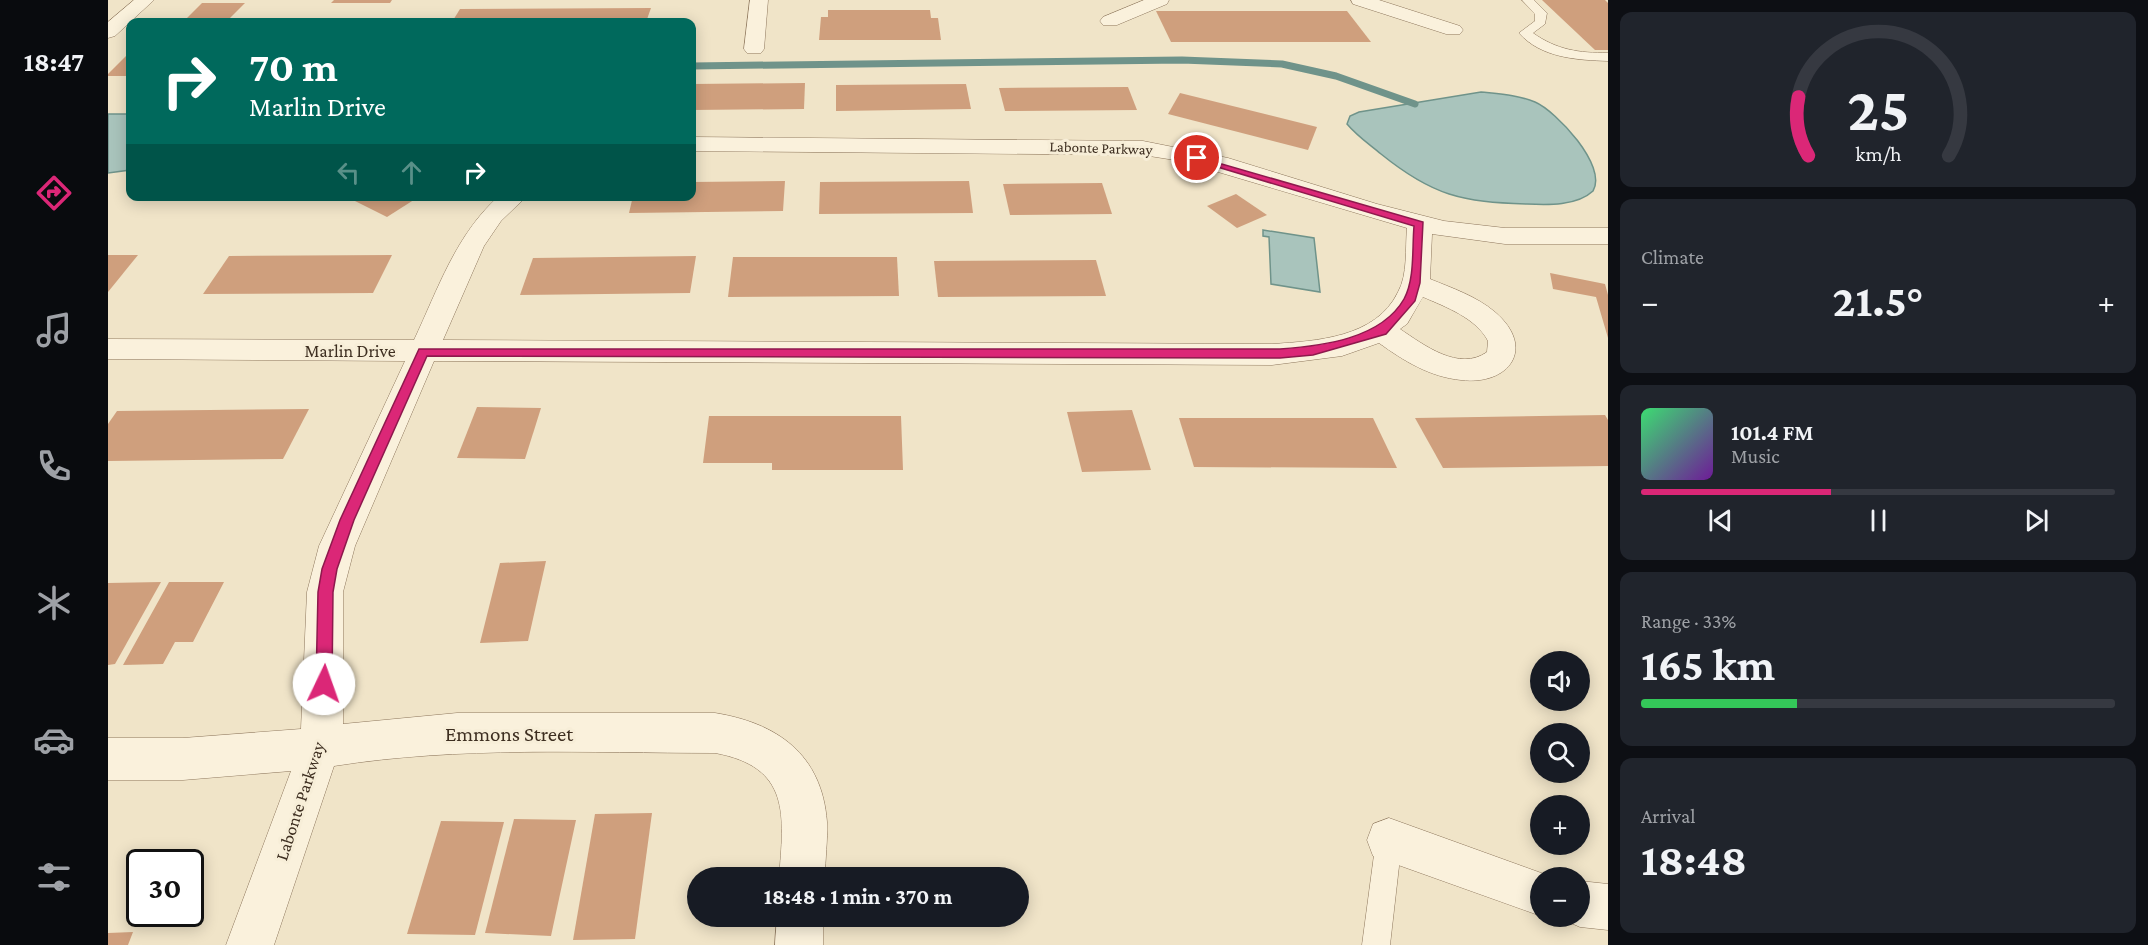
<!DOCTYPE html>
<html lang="en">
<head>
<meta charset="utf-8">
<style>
  body { margin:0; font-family:"Crimson Pro",serif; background:#20242c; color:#f1f3f6; height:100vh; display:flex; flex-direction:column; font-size:22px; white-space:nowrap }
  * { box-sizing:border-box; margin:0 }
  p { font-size:20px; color:#9ea1a6 }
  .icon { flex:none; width:33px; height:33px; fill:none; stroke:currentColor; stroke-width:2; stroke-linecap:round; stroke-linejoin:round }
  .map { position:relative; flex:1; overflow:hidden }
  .drawer { display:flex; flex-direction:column; gap:12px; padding:12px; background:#0d0f14; width:540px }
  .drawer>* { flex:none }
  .guide { position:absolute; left:18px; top:18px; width:570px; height:183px; border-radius:12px; box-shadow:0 3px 15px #0003; background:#00695c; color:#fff; overflow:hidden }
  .tools { position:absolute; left:1422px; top:651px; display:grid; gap:12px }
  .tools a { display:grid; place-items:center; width:60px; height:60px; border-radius:50%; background:#171b24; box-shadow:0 3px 15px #0003; font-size:30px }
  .speed { position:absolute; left:18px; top:849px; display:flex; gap:12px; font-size:30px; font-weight:700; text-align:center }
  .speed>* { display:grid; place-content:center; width:78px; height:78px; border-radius:50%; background:#171b24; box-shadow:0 3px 15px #0003; line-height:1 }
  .speed .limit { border:3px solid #111; border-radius:9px; background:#fff; color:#111 }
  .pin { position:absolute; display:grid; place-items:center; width:51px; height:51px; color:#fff; margin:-26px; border:3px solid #fff; border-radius:50%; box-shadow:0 2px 6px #0007 }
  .me { position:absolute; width:66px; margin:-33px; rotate:3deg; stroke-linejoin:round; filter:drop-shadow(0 0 4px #0008) }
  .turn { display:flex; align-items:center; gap:21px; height:126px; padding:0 24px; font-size:27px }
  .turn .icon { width:78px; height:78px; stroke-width:2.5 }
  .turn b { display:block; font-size:42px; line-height:51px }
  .lanes { display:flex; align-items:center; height:57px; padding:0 24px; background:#0003; justify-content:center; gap:30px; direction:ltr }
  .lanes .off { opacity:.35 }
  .big { font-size:45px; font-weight:700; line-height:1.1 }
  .drawer .widget { flex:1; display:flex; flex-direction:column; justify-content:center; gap:9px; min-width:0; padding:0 21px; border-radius:12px; background:#20242c }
  .drawer .dial { align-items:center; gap:0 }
  .dial svg { height:156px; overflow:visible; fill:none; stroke:#363941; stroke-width:7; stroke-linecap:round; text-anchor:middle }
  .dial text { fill:#f1f3f6; stroke:none }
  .song { display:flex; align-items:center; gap:18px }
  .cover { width:72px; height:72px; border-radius:9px; background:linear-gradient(135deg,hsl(140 70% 55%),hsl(280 70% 35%)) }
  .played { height:6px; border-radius:3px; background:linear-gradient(90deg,#db2777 40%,#363941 40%) }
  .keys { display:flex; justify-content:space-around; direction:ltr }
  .heat { display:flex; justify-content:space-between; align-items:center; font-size:33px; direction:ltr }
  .charge { height:9px; border-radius:4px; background:linear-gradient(90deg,#34c759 33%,#363941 0) }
  .trip { position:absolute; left:579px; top:867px; width:342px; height:60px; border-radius:30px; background:#171b24; box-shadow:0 3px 15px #0003; font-weight:700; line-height:60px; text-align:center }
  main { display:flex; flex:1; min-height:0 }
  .dock { display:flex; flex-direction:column; width:108px; justify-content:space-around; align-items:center; background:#090b0e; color:#9ea1a6 }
  .dock .icon { width:42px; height:42px }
  .dock .current { color:#db2777 }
  .dock b { font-size:27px; color:#f1f3f6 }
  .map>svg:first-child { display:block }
  .water { fill:#a9c4bc; stroke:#6f938a; stroke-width:1.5 }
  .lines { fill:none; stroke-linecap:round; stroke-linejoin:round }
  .stream { stroke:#6f938a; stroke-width:7 }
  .building { fill:#cf9f7d }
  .service-casing { stroke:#8d765c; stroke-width:1 }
  .minor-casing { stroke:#8d765c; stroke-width:1 }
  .service { fill:#faf1dc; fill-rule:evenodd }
  .minor { fill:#faf1dc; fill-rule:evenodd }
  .route { fill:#db2777; stroke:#8e194d; stroke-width:1.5 }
  .labels { text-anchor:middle; stroke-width:6; stroke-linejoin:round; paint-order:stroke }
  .far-street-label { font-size:15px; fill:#3d2e20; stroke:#f7eed8 }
  .street-label { font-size:18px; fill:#3d2e20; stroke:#f7eed8 }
  .near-street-label { font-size:21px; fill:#3d2e20; stroke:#f7eed8 }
</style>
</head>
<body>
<main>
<nav class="dock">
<b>18:47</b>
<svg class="icon current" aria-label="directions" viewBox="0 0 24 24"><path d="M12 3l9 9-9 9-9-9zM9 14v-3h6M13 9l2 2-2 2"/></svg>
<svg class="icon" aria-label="music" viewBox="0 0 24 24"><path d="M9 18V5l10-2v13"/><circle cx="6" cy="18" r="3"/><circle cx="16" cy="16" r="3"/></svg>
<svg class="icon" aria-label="phone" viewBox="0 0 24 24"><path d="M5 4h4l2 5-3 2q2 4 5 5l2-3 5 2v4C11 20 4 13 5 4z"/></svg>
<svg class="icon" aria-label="climate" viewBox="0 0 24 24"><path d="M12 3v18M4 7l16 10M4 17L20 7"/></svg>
<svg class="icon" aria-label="car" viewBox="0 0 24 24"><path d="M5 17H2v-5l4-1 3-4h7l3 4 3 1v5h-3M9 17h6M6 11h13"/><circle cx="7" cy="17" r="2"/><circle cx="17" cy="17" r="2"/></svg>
<svg class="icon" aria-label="filters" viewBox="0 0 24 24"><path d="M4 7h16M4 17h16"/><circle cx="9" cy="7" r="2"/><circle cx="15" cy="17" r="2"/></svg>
</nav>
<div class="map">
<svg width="1500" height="945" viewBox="0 0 1500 945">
  <rect width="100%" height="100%" fill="#f0e4c8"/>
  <g class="water">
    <path d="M 1373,92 C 1391,94 1410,95 1427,102 C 1448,111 1500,166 1485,191 C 1469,206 1440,205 1419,204 C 1354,202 1325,196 1273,154 C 1261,144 1249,136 1239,124 L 1242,116 L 1251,112 Z"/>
    <polygon points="0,114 22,114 22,170 0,173"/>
    <polygon points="1155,230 1206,238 1212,292 1163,284 1161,237 1155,236"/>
  </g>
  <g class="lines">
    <polyline class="stream" points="584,66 1074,60 1174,64 1228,76 1307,104"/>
  </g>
  <g class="building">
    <polygon points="226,0 284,0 282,3 223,3"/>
    <polygon points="1434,0 1497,0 1500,3 1500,50 1487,50"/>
    <polygon points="94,3 137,3 118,22 75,22"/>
    <polygon points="543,8 538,22 344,22 352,9"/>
    <polygon points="720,10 822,10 823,18 830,18 833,40 711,40 713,17 720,17"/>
    <polygon points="1048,11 1239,11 1263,42 1063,42"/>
    <polygon points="22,52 22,76 0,76 0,74"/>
    <polygon points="697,83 696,109 584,110 584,84"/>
    <polygon points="858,84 863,109 728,111 728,85"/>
    <polygon points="1020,87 1029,110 897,111 891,88"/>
    <polygon points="1072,93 1209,127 1200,150 1060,114"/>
    <polygon points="677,181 675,211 521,213 525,196 584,196 584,182"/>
    <polygon points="861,181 865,213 711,214 712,182"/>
    <polygon points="994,183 1004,214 902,215 895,184"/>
    <polygon points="1128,194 1159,215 1129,228 1099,206"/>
    <polygon points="248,196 312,196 279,217 243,199"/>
    <polygon points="0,255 30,255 0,292"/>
    <polygon points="284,255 265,293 95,294 121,256"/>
    <polygon points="588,256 582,293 412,295 425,258"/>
    <polygon points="625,257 789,257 791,296 620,297"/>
    <polygon points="988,260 998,296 830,297 826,261"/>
    <polygon points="1442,273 1497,284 1500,295 1500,338 1488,297 1445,289"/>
    <polygon points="369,407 433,408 417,459 349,458"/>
    <polygon points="201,409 175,459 0,461 0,424 9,411"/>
    <polygon points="1024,410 1043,470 974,472 959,412"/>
    <polygon points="1497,415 1500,420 1500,466 1335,468 1307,418"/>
    <polygon points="601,416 793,416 795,470 664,470 664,463 595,463"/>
    <polygon points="1071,418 1265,418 1289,468 1086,467"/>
    <polygon points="438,561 420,641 372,643 392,563"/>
    <polygon points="53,582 7,664 0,665 0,583"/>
    <polygon points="61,582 116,582 85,642 67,642 55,664 15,665"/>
    <polygon points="544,813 527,939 465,940 487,814"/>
    <polygon points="406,819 468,820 443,936 377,933"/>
    <polygon points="333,821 396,822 367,935 299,934"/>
    <polygon points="25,932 20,945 0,945 0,933"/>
  </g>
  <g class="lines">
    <defs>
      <g id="service">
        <path d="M 1414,0 L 1426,0 L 1439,13 L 1437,24 L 1425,33 C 1449,50 1471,53 1500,53 L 1500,61 C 1469,60 1433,58 1411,33 L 1427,21 L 1427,14 Z"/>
        <polygon points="1281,827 1290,831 1294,840 1282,945 1254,945 1268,840 1272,831"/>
      </g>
      <g id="minor">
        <polygon points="26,0 46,0 7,36 0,38 0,22"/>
        <polygon points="642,0 660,0 656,49 653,53 639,53 636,49"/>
        <polygon points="1036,0 1061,0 1059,4 1009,25 995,25 992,21 995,17"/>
        <polygon points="1243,0 1271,0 1352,26 1355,30 1352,34 1338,34 1245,4"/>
        <path d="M 584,137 L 1035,141 L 1120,158 L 1269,204 L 1336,221 L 1397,228 L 1500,228 L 1500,244 L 1397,244 L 1324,234 L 1322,279 C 1344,288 1368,296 1387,312 C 1429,348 1401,386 1353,380 C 1322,377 1296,361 1271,343 L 1234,356 L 1164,365 L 326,361 L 247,546 L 235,592 L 235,724 L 349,713 L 607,713 C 669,723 714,754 719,822 C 720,840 717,859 717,878 L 671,878 C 676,815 683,767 607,753 C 480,753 352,746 226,766 L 166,945 L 118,945 L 183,771 L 75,780 L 0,780 L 0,738 L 75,738 L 193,729 L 199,592 L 211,546 L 297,361 L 0,359 L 0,339 L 306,340 C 330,289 348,234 391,196 L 419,196 L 393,221 L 376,246 L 335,340 L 1164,344 C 1208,341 1268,338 1290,292 C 1300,274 1297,249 1299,228 L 1073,161 L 1035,155 L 584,151 ZM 1315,297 C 1338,307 1368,318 1380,341 L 1379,352 C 1351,372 1316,345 1292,329 L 1299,324 Z"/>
        <polygon points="1281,818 1447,878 1432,878 1433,916 1265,856 1259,840 1265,824"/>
        <polygon points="1472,881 1500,884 1500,930 1472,927 1456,920 1454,916 1472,916"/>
        <polygon points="669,916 715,916 715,945 667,945"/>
      </g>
    </defs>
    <use href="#service" class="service-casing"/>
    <use href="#minor" class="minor-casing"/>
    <use href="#service" class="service"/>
    <use href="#minor" class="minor"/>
  </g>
  <path class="route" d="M 1086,156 L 1315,222 L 1312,283 L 1307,301 L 1278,334 L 1205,355 L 1172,358 L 319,356 L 246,520 L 229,569 L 225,592 L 224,684 L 221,690 L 216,692 L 210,690 L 208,684 L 210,592 L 214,569 L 232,520 L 311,349 L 1172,349 C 1214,346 1273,339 1296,299 C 1307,279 1304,248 1306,226 L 1086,160 Z"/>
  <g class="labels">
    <g class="far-street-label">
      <text transform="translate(993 148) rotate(2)" y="5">Labonte Parkway</text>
    </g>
    <g class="street-label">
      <text x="242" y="357">Marlin Drive</text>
      <text transform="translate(192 801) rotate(-72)" y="6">Labonte Parkway</text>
    </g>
    <g class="near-street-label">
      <text x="401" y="741">Emmons Street</text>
    </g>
  </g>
</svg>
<div class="tools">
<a><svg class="icon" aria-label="sound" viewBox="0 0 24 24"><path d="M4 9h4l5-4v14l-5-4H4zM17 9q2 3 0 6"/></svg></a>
<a><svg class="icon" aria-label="search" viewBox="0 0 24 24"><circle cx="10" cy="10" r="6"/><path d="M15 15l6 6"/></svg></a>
<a>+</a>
<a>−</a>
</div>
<div class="speed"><div class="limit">30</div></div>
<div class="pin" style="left:1089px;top:158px;background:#d93025"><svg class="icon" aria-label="arrive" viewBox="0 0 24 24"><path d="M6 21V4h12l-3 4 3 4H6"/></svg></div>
<svg class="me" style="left:216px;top:684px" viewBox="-20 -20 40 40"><circle r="19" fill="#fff"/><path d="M0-13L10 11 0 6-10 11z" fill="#db2777"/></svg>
<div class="trip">18:48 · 1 min · 370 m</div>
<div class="guide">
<div class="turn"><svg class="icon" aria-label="right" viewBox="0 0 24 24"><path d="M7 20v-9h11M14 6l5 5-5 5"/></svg><div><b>70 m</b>Marlin Drive</div></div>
<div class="lanes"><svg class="icon off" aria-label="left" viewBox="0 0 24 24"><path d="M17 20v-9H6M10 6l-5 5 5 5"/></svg><svg class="icon off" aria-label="ahead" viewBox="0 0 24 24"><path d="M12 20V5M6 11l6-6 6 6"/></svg><svg class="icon" aria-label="right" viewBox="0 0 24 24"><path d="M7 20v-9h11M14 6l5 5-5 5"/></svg></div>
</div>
</div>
<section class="drawer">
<div class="widget dial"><svg viewBox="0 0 100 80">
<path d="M14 69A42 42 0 1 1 86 69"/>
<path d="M14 69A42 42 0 0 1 9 39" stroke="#db2777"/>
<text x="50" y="56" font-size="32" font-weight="700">25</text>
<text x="50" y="72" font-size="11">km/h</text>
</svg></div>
<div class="widget"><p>Climate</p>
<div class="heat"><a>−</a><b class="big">21.5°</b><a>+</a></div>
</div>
<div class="widget">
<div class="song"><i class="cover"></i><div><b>101.4 FM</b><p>Music</p></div></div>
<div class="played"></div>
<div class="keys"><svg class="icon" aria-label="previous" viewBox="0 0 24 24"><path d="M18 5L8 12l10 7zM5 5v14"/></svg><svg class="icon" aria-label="pause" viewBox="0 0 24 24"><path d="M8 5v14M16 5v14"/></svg><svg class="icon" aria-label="next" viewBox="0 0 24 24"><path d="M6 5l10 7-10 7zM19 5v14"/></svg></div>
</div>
<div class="widget"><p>Range · 33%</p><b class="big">165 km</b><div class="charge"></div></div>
<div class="widget"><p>Arrival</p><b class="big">18:48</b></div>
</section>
</main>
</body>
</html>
